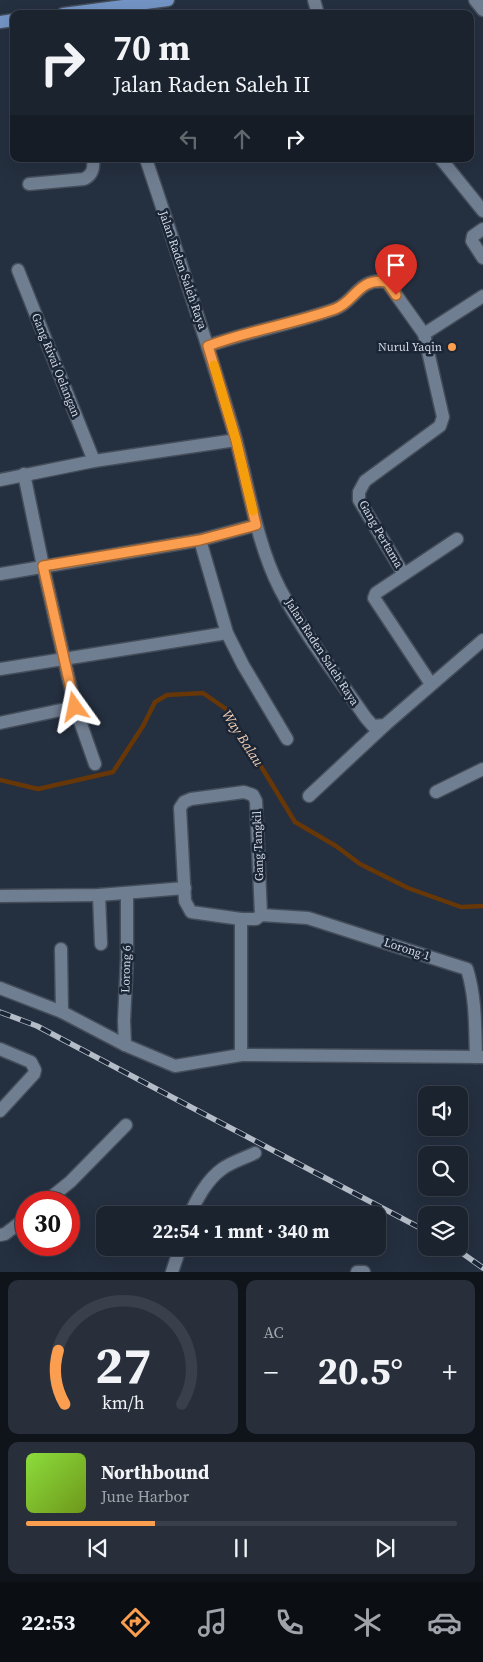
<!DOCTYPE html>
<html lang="id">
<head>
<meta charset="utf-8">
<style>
  body { margin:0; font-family:"Source Serif 4",serif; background:#282f3b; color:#f1f3f6; height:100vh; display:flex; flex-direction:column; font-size:19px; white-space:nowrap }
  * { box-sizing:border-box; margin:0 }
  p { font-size:16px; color:#a0a4aa }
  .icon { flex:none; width:28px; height:28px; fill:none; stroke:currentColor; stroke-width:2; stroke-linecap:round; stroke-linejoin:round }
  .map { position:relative; height:1272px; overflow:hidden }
  .drawer { display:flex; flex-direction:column; gap:8px; padding:8px; background:#0f131a; flex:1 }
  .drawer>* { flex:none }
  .guide { position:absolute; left:10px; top:10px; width:464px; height:152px; border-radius:10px; box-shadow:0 5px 20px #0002,0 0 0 1px #39404b; background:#1b232f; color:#f1f3f6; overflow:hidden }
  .buttons { position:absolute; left:418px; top:1086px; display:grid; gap:10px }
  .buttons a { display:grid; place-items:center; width:50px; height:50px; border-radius:10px; background:#1b232f; box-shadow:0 5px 20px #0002,0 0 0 1px #39404b; font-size:25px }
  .speed { position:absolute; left:15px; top:1191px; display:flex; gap:10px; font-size:25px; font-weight:700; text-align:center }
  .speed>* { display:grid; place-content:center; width:65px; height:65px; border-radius:50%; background:#1b232f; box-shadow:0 5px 20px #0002,0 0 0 1px #39404b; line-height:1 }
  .speed .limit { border:8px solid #d22; background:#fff; color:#111 }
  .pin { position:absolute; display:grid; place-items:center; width:42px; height:42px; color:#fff; margin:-51px -21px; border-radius:50% 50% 50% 0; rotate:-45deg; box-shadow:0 0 5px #0007 }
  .pin .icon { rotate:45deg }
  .me { position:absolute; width:55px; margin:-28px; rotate:348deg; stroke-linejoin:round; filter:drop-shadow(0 0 4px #0008) }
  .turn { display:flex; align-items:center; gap:18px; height:105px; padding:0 20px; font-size:22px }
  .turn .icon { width:65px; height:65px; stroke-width:2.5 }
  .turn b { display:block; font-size:35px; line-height:42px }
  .lanes { display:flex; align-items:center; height:48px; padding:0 20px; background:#0003; justify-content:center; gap:25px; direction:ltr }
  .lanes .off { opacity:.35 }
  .big { font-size:38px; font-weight:700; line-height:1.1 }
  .drawer .tile { flex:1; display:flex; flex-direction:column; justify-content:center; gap:8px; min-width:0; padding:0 18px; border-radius:10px; background:#282f3b }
  .drawer .dial { align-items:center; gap:0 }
  .dial svg { height:130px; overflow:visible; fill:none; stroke:#39404b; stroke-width:7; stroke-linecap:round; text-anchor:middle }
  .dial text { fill:#f1f3f6; stroke:none }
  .song { display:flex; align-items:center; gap:15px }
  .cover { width:60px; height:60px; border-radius:8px; background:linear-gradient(135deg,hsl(90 70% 55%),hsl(80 70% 35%)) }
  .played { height:5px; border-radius:2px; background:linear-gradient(90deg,#fb9e50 30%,#39404b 30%) }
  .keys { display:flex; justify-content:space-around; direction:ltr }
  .heat { display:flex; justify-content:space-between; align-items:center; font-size:28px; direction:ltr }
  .drawer .tiles { flex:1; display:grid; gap:8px; grid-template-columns:1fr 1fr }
  .tile:last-child { grid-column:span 2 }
  .trip { position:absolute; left:96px; top:1206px; width:290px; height:50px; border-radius:10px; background:#1b232f; box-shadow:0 5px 20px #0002,0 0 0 1px #39404b; font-weight:700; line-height:50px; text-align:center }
  .dock { display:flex; height:80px; justify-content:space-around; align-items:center; background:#0b0e13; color:#a0a4aa }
  .dock .icon { width:35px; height:35px }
  .dock .on { color:#fb9e50 }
  .dock b { font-size:22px; color:#f1f3f6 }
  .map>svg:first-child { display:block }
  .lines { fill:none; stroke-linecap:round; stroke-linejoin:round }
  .stream { stroke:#673708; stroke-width:4.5 }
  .minor-casing { stroke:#444d5a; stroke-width:15 }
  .tertiary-casing { stroke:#444d5a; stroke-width:15 }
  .primary-casing { stroke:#444d5a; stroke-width:15 }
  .minor { stroke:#707e91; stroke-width:12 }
  .tertiary { stroke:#707e91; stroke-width:12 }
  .primary { stroke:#7395c5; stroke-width:12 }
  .rail-casing { stroke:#b4bcc8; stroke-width:5.5 }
  .rail { stroke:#1a2535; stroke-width:4; stroke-dasharray:11; stroke-linecap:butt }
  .route-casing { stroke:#a36734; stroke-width:12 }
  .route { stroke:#fb9e50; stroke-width:9 }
  .slow { stroke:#f59e0b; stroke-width:9 }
  .poi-dot { fill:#fb9e50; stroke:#1a2535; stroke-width:2 }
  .labels { text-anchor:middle; stroke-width:5; stroke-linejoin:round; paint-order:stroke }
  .street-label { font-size:12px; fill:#d2d9e4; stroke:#1a2535 }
  .poi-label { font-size:12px; fill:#d2d9e4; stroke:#1a2535; text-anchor:end }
  .water-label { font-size:14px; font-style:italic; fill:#f4cfb4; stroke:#1a2535 }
</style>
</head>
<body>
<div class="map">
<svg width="483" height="1272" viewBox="0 0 483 1272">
  <rect width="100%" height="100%" fill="#242f3f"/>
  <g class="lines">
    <polyline class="stream" points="0,780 38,789 113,772 143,726 155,702 167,695 203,693 226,709 295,822 336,846 360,864 408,888 461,907 483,906"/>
    <defs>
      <g id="minor">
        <polyline points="314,0 318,14"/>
        <polyline points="475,0 483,10"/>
        <polyline points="441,159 483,211"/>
        <path d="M 29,184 L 84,179 C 93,175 94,168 93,159"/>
        <polyline points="483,229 473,236 472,241 483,258"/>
        <polyline points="18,270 94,461"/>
        <polyline points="424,334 483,296"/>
        <path d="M 208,346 C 250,331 293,324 335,309 C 355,302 358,277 387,282 L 424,334 L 443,417 L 440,426 L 365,481 L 359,492 L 359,500 L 403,573"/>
        <polyline points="24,474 43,566 75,707 95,764"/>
        <polyline points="0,480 94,461 236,440"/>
        <polyline points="200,540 227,633 243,665 287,739"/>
        <polyline points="0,574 200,540 256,525"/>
        <polyline points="0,669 227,633"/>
        <polyline points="431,684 374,598 376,593 457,539"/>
        <polyline points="0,723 75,707"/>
        <polygon points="244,792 253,795 256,801 261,915 256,919 241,919 191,912 185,901 180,808 184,802 191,799"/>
        <polyline points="436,792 483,769"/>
        <polyline points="309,796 385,725"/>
        <polyline points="99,895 101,944"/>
        <polyline points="0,896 99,895 185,888"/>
        <path d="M 261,915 L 308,918 L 467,969 C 476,998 475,1027 476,1057"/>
        <polyline points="61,949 62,1012"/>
        <polyline points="0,988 62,1012 125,1045 175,1066 241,1055 483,1057"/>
        <polyline points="125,1045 124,1021 127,958 127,893"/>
        <polyline points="0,1049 31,1062 35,1070 34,1074 0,1111"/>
        <polyline points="241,1055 241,919"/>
        <polyline points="45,1202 70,1182 126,1125"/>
        <path d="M 190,1215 C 196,1199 208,1179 222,1169 C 231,1162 245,1158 255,1153"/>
        <polyline points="0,1235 5,1234 26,1218"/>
        <polyline points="172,1272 180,1248"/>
        <polyline points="357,1272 364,1272"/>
      </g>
      <path id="tertiary" d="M 146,159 C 176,249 206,338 233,429 C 248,481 255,540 280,589 C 304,634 337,676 366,718 L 373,726 L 385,725 L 483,640"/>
      <g id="primary">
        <polyline points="63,14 168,0"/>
        <polyline points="0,22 14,20"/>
      </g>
    </defs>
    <use href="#minor" class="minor-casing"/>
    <use href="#tertiary" class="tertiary-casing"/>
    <use href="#primary" class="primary-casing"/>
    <use href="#minor" class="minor"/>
    <use href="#tertiary" class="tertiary"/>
    <use href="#primary" class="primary"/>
    <defs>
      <g id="rail">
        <polyline points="0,1012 37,1026 426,1231"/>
        <polyline points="455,1248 483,1268"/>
      </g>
    </defs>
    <use href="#rail" class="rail-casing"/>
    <use href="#rail" class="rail"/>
  </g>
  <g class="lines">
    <defs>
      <path id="route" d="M 75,707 L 43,566 L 200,540 L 256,525 L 236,440 L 208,346 C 250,330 293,324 335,309 C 355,302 358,277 387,282 L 396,295"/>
    </defs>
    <use href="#route" class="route-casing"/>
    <use href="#route" class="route"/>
    <polyline class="slow" points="214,365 236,440 253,511"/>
  </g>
  <circle class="poi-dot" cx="452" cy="347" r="5"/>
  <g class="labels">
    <g class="street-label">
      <text transform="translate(183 270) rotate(71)" y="4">Jalan Raden Saleh Raya</text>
      <text transform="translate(56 365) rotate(68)" y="4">Gang Rivai Oelangan</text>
      <text transform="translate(381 534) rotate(60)" y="4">Gang Pertama</text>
      <text transform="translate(322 652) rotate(57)" y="4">Jalan Raden Saleh Raya</text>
      <text transform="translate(258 846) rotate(-92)" y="4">Gang Tangkil</text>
      <text transform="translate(407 949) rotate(18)" y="4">Lorong 1</text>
      <text transform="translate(126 969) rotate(-88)" y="4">Lorong 6</text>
    </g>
    <g class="poi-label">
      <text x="442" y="351">Nurul Yaqin</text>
    </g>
    <g class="water-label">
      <text transform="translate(243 738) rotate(57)" y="5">Way Balau</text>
    </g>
  </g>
</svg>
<div class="buttons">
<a><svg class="icon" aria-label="sound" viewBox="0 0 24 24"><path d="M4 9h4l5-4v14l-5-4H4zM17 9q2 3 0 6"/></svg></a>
<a><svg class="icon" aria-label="search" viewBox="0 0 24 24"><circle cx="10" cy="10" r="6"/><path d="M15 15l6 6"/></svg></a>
<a><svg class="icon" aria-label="layers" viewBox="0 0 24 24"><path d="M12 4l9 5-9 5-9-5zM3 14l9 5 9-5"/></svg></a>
</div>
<div class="speed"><div class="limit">30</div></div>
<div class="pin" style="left:396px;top:295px;background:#d93025"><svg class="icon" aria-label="arrive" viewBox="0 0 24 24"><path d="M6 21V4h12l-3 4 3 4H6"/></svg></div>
<svg class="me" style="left:75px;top:707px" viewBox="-20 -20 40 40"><path d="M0-17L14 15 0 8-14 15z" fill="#fb9e50" stroke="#fff" stroke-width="4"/></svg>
<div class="trip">22:54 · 1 mnt · 340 m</div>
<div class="guide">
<div class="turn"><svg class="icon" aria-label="right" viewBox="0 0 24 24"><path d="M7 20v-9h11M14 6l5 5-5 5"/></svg><div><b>70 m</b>Jalan Raden Saleh II</div></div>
<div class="lanes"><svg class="icon off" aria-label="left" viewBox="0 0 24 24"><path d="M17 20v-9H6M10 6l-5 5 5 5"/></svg><svg class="icon off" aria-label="ahead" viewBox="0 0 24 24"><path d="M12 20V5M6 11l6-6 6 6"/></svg><svg class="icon" aria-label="right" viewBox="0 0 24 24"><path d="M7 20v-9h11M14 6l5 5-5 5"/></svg></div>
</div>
</div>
<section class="drawer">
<div class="tiles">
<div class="tile dial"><svg viewBox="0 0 100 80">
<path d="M14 69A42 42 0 1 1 86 69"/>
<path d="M14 69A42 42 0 0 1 10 36" stroke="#fb9e50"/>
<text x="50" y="56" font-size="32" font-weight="700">27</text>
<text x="50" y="72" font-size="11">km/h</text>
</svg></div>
<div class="tile"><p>AC</p>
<div class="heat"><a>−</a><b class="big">20.5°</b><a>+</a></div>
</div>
<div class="tile">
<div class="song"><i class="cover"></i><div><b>Northbound</b><p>June Harbor</p></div></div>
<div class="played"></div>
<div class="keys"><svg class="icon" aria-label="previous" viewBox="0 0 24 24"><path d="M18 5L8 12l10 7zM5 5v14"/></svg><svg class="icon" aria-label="pause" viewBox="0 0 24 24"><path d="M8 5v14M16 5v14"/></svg><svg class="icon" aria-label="next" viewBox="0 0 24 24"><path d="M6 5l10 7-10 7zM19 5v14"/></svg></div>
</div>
</div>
</section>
<nav class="dock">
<b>22:53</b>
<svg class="icon on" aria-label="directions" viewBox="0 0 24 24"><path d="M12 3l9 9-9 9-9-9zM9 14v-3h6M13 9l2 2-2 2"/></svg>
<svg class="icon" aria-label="music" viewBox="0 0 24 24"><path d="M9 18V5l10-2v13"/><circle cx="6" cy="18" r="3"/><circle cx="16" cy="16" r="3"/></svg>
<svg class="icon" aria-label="phone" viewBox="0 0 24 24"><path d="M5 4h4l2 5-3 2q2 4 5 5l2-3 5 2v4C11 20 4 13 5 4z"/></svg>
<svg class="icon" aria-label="climate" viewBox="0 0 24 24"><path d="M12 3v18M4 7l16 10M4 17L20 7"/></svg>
<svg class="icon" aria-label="car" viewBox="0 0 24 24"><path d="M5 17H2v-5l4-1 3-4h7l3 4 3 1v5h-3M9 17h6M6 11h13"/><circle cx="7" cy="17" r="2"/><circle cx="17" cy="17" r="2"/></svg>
</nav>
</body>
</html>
